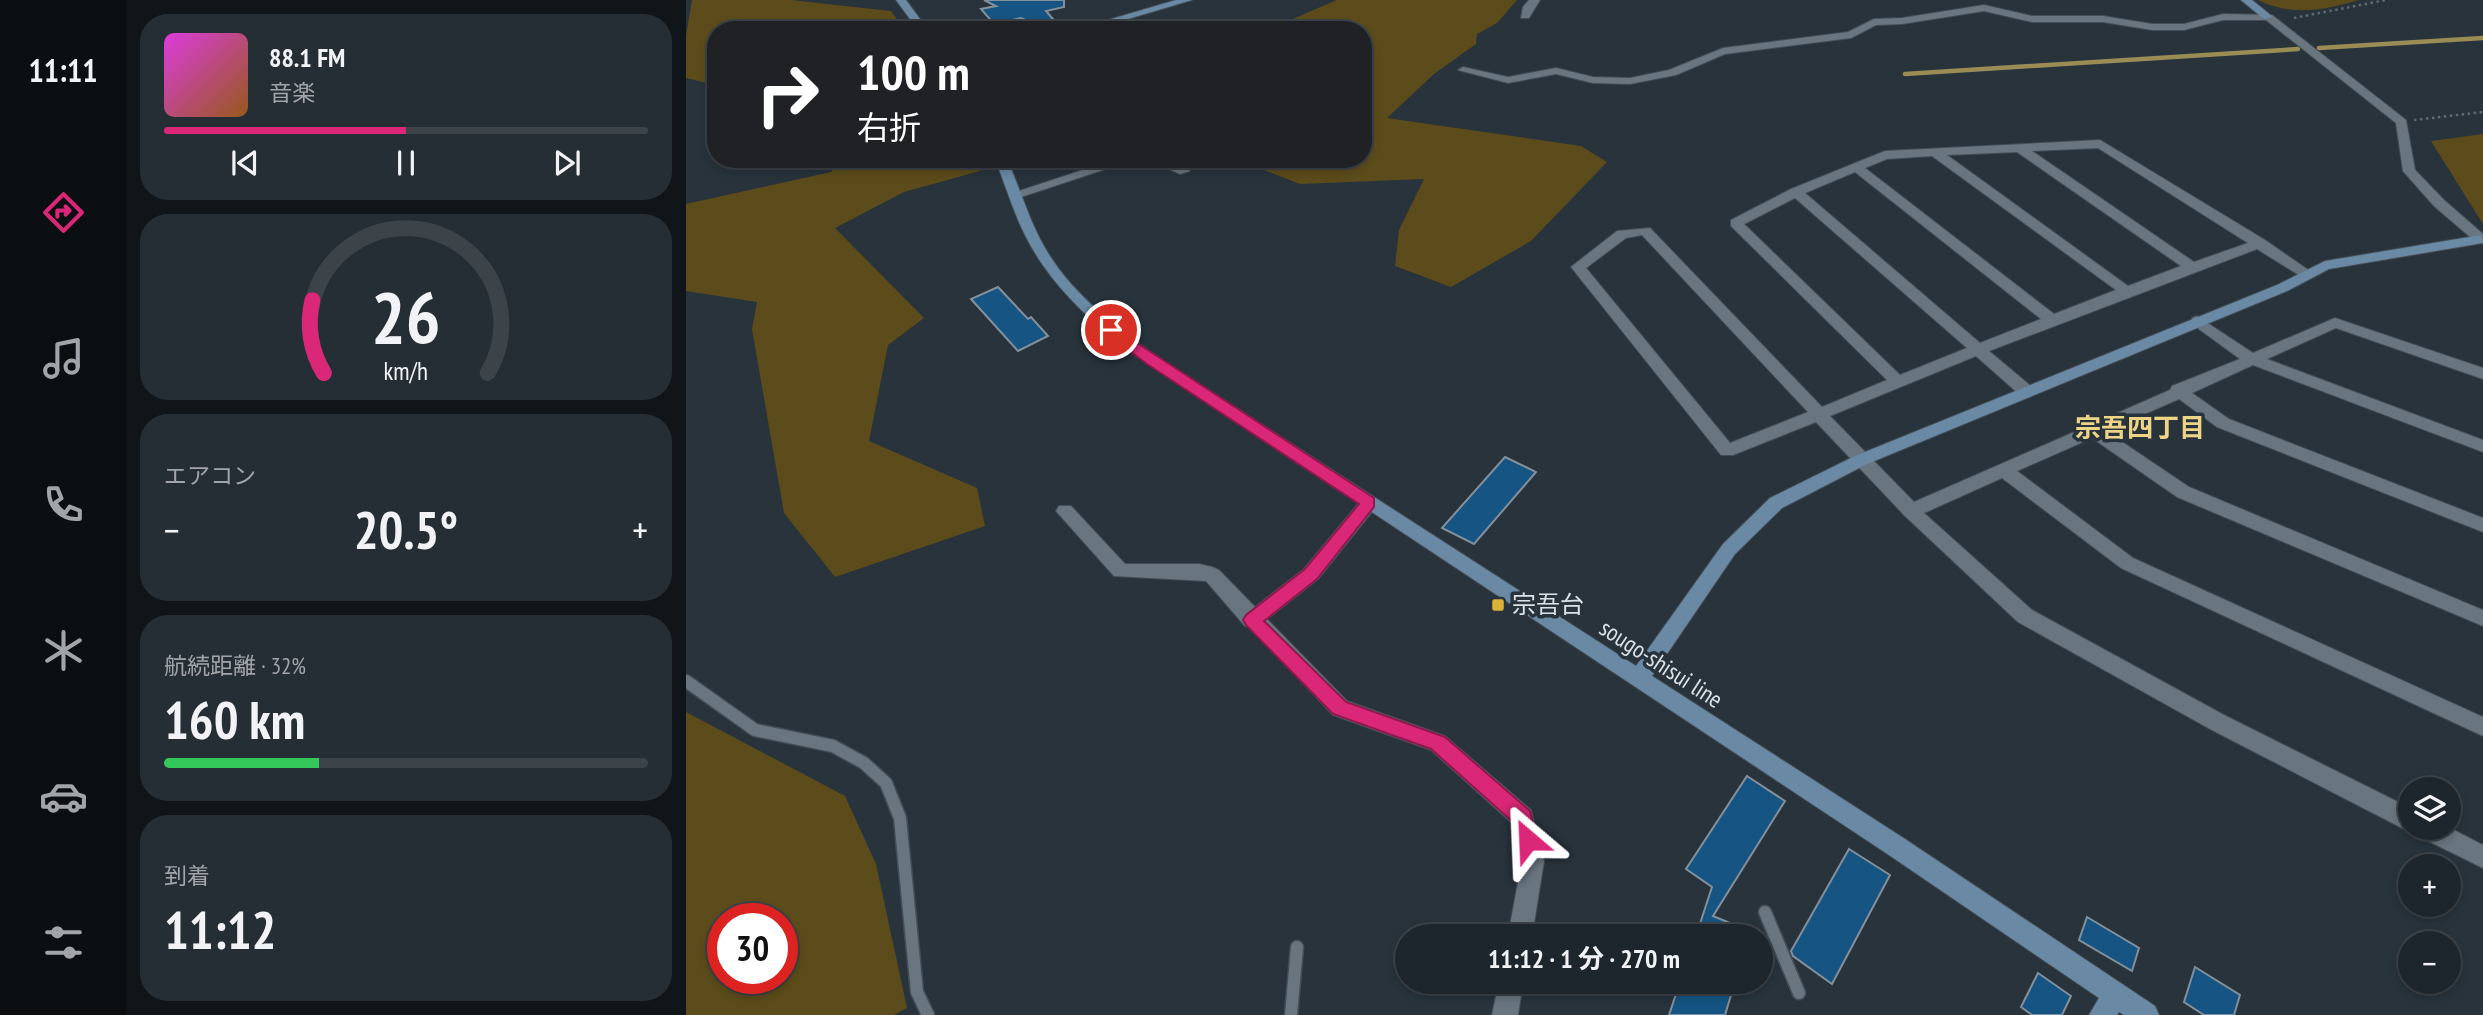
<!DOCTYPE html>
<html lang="ja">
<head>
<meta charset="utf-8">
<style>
  body { margin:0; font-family:"PT Sans Narrow","Noto Sans JP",sans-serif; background:#262e35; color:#f1f3f6; height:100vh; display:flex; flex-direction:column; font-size:26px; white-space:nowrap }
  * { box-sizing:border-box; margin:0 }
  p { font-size:23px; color:#a1a5aa }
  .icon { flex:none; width:38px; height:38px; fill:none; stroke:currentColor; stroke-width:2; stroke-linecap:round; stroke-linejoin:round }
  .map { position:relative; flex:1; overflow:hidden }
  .details { display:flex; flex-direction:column; gap:14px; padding:14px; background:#101519; width:560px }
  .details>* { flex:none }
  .top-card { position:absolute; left:21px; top:21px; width:665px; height:147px; border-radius:28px; box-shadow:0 4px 10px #0003,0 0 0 2px #3c4349; background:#202124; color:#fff; overflow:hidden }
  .buttons { position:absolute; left:1712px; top:777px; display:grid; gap:14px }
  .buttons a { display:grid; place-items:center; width:63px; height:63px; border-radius:50%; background:#1e262d; box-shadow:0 4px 10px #0003,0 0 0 2px #3c4349; font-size:35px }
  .speed { position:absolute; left:21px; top:903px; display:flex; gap:14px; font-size:35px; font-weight:700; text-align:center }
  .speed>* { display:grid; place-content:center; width:91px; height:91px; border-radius:50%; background:#1e262d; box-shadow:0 4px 10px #0003,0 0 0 2px #3c4349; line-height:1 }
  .speed .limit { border:10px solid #d22; background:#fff; color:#111 }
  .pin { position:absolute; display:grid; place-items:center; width:60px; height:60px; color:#fff; margin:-30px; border:4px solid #fff; border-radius:50%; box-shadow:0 2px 7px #0007 }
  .me { position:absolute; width:77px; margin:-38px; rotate:334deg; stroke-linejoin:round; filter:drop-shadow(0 0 5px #0008) }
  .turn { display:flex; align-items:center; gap:24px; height:147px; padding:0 35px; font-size:32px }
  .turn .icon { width:91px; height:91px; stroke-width:2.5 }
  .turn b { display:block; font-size:49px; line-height:60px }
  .big { font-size:52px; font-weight:700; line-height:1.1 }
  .details .widget { flex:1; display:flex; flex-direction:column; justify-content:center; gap:10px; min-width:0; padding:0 24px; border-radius:28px; background:#262e35 }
  .details .dial { align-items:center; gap:0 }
  .dial svg { height:182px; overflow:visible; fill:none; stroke:#3c4349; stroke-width:7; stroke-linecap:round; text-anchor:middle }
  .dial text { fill:#f1f3f6; stroke:none }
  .song { display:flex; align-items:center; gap:21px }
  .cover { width:84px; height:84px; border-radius:10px; background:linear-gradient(135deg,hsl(300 70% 55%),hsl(30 70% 35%)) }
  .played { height:7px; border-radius:4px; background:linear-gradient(90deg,#db2777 50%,#3c4349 50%) }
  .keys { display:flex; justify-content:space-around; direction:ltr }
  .heat { display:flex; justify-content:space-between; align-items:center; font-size:38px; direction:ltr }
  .charge { height:10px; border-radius:5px; background:linear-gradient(90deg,#34c759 32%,#3c4349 0) }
  .trip { position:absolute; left:709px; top:924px; width:378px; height:70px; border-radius:35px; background:#1e262d; box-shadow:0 4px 10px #0003,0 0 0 2px #3c4349; font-weight:700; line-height:70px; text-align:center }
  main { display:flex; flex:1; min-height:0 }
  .tabs { display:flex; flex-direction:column; width:126px; justify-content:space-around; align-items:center; background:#0c0f12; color:#a1a5aa }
  .tabs .icon { width:49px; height:49px }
  .tabs .selected { color:#db2777 }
  .tabs b { font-size:32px; color:#f1f3f6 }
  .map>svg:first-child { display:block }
  .green { fill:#5c4c1b; fill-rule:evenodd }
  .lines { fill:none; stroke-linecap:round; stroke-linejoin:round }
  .stream { stroke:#9a8c55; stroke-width:4.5 }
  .building { fill:#155483; stroke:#83909b; stroke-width:2 }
  .lane-casing { stroke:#454e56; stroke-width:15 }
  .street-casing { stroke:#454e56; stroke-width:2 }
  .secondary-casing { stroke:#454e56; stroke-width:2 }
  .path { stroke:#606a72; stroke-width:2.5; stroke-dasharray:2.5 3.5; stroke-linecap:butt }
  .lane { stroke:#69757f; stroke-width:12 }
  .street { fill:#69757f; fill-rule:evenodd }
  .secondary { fill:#6989a4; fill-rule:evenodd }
  .route { fill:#db2777; stroke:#8e194d; stroke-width:2 }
  .poi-dot { fill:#dab334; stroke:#28333c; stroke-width:2.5 }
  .labels { text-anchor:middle; stroke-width:7; stroke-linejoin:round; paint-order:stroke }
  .poi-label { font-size:24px; fill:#dae1e7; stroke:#28333c; text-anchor:start }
  .street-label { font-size:24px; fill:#dae1e7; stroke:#28333c }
  .neighbourhood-label { font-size:26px; font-weight:bold; fill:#eed487; stroke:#28333c }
</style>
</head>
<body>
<main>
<nav class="tabs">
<b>11:11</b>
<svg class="icon selected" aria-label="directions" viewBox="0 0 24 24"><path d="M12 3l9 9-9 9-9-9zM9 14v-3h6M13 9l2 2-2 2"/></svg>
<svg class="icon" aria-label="music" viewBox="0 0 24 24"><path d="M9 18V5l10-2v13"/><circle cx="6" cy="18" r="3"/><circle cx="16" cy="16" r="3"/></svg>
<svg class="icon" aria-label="phone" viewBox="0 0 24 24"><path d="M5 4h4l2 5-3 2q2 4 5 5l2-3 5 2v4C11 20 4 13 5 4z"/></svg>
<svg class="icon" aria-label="climate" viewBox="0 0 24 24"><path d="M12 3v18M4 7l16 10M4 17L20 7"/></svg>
<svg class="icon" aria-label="car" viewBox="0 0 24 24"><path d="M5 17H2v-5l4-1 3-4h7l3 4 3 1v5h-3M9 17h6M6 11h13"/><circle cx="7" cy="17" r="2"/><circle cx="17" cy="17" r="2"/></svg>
<svg class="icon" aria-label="filters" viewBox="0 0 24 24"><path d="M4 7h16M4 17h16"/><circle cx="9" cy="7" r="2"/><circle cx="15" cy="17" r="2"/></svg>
</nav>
<section class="details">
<div class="widget">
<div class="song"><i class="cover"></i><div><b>88.1 FM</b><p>音楽</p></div></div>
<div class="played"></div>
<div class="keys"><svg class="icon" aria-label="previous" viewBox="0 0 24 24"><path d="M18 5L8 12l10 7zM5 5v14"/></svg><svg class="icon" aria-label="pause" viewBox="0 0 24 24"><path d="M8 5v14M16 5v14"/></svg><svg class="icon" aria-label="next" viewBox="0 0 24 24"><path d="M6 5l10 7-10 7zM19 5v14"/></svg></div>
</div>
<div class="widget dial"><svg viewBox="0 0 100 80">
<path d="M14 69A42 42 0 1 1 86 69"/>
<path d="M14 69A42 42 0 0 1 9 37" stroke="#db2777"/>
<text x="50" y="56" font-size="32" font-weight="700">26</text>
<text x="50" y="72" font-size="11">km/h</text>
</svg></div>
<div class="widget"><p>エアコン</p>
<div class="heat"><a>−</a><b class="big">20.5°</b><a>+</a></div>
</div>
<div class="widget"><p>航続距離 · 32%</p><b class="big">160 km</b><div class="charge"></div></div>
<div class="widget"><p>到着</p><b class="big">11:12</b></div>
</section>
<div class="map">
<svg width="1797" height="1015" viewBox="0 0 1797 1015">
  <rect width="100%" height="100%" fill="#28333c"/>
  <g class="green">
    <polygon points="6,0 105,0 205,11 219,30 30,30 30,85 0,78 0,36"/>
    <polygon points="651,0 831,0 811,23 791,34 790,44 748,74 701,118 895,146 921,162 845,241 765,287 709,266 713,230 738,179 614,184 578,170 565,159 677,159 677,30 594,30 595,24"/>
    <path d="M 1572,0 L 1673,0 C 1638,10 1606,17 1572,0 Z"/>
    <polygon points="1797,134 1797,224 1745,141"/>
    <polygon points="158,159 289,159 294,171 218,192 149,228 238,318 202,345 183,441 291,488 299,526 149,577 98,513 66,329 71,302 0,291 0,204 145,172"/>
    <path d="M 0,712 L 159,796 L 190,864 L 221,1008 L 208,1015 L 0,1015 ZM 37,919 L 96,919 L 96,978 L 37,978 Z"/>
  </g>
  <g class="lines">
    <g class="stream">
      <polyline points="1633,48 1797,38"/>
      <polyline points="1219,74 1612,49"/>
    </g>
  </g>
  <g class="building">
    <polygon points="298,0 378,0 378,7 360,11 367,19 351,25 335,18 308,24 295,9 310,6"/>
    <polygon points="312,287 342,319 345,317 362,336 332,351 285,299"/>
    <polygon points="819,457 850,472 788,544 756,528"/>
    <polygon points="1061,776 1099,801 1027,916 1075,936 1010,936 1026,887 1000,869"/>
    <polygon points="1163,849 1204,875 1146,984 1107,956 1105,951"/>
    <polygon points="1401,917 1453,948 1446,971 1393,940"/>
    <polygon points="1509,967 1554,995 1548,1015 1518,1015 1498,1002"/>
    <polygon points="1352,973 1385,996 1376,1015 1346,1015 1335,1007"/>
    <polygon points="994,982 1049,982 1039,1015 983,1015"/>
  </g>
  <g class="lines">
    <defs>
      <g id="lane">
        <polyline points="0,681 69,730 147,746 178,763 200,783 214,818 231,992 242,1015"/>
        <polyline points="1079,912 1113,993"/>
        <polyline points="605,1015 611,947"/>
      </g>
      <g id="street">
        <polygon points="843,0 854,0 843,18 835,18 837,7"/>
        <polygon points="1298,5 1346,16 1417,16 1466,24 1498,24 1537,14 1586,15 1720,120 1729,170 1758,200 1797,234 1797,243 1790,242 1748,206 1717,171 1710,123 1580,20 1537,20 1498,30 1466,30 1417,22 1346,22 1298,11 1216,24 1190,25 1165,38 1039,54 990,75 944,84 907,83 870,74 822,83 772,70 777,67 822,77 870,68 907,77 944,78 983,70 1037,48 1162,32 1188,19 1216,18"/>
        <path d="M 1414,140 L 1579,240 L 1628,274 L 1626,277 L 1616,277 L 1571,249 L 1303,351 L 1346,387 L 1348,391 L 1346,395 L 1334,395 L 1290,356 L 1144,416 L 1228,502 L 1484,390 L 1486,386 L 1554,359 L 1506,324 L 1506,318 L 1511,316 L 1567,353 L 1649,318 L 1797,368 L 1797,379 L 1650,328 L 1581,359 L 1797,440 L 1797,452 L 1567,365 L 1506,393 L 1543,419 L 1797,518 L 1797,532 L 1531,427 L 1493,399 L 1420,431 L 1503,487 L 1797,610 L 1797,626 L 1491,497 L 1406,438 L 1331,471 L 1447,558 L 1797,717 L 1797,736 L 1435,568 L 1316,478 L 1238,513 L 1346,610 L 1538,715 L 1724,808 L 1724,828 L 1762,827 L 1797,845 L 1797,868 L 1732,836 L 1729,829 L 1724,831 L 1716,828 L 1524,729 L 1332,622 L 1219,516 L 1130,422 L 1047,455 L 1035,455 L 885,267 L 931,231 L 964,228 L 1136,407 L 1201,380 L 1045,226 L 1045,220 L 1105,189 L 1199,151 ZM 1412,148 L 1562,243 L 1508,262 L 1346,151 ZM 1331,152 L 1495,266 L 1442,286 L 1261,155 ZM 1246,156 L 1430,290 L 1368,314 L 1179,168 L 1201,159 ZM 1169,172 L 1355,319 L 1294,343 L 1119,193 ZM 1109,198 L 1281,348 L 1214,375 L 1058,224 ZM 956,235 L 1122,412 L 1044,443 L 900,268 L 940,238 Z"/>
        <polygon points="430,159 450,159 335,197 324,194"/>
        <polygon points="462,159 479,159 504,171 494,174"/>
        <polygon points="683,496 689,498 692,503 689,508 632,579 581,619 661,701 759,736 845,810 858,861 846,936 822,936 836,861 827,824 745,750 647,715 564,627 559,626 520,581 428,576 370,511 373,506 385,506 439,564 513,564 526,567 533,570 569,607 618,569 677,498"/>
        <polygon points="813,982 837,982 832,1015 806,1015"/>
      </g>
      <g id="secondary">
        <polygon points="210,0 220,0 242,30 232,30"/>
        <polygon points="490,0 506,0 405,30 388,30"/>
        <polygon points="1555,0 1566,0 1587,17 1578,19"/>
        <path d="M 309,159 L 321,159 C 335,191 344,224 362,253 C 389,297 432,328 471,357 L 950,666 L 1037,544 L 1084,498 L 1169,456 L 1591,285 L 1639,261 L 1795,235 L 1797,243 L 1643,269 L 1601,291 L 1181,464 L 1096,508 L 1049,554 L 966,676 L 1219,839 L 1469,1006 L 1473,1015 L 1438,1015 L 1433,1012 L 1431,1015 L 1403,1015 L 1413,998 L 1203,855 L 443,351 C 401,318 363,283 339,235 C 327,211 319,184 309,159 Z"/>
      </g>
    </defs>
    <use href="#lane" class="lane-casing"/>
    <use href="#street" class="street-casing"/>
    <use href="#secondary" class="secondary-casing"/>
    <g class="path">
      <polyline points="1608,18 1700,0"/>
      <polyline points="1728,120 1797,112"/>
    </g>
    <use href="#lane" class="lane"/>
    <use href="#street" class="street"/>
    <use href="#secondary" class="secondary"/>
  </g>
  <polygon class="route" points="425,326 688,498 688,507 631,579 578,621 660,702 759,737 844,811 852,840 849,847 842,850 835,847 828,823 745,749 647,714 560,625 557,620 560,615 619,569 673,504 461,364 420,333 418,330"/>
  <rect class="poi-dot" x="805" y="598" width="14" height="14" rx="3.5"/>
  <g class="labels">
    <g class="poi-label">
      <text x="826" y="613">宗吾台</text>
    </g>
    <g class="street-label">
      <text transform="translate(975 664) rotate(33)" y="8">sougo-shisui line</text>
    </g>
    <g class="neighbourhood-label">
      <text x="1454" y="437">宗吾四丁目</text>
    </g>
  </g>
</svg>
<div class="buttons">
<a><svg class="icon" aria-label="layers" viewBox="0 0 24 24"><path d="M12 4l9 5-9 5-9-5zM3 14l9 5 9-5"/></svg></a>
<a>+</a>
<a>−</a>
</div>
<div class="speed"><div class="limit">30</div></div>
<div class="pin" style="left:425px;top:330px;background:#d93025"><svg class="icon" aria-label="arrive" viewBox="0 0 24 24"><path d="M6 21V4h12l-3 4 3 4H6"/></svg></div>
<svg class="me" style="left:842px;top:840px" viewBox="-20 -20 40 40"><path d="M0-17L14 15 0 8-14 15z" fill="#db2777" stroke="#fff" stroke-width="4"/></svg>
<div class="trip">11:12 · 1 分 · 270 m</div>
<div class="top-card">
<div class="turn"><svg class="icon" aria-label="right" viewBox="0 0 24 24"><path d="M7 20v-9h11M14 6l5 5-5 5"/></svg><div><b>100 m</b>右折</div></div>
</div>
</div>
</main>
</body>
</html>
